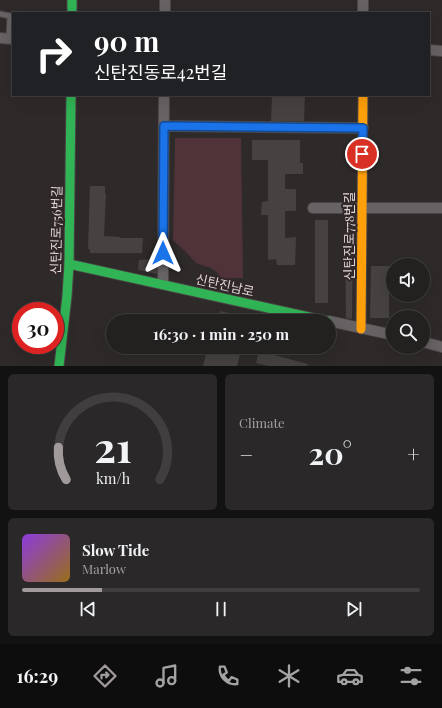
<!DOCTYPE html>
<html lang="en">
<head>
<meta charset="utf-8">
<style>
  body { margin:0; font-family:"Playfair Display","Noto Sans KR",serif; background:#2b2829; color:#f1f3f6; height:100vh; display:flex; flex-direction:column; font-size:15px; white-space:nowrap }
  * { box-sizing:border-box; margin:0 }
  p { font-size:13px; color:#a3a3a5 }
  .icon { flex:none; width:22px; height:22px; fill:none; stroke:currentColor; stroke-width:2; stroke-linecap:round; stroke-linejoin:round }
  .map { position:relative; height:366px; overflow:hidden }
  .drawer { display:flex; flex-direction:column; gap:8px; padding:8px; background:#131212; flex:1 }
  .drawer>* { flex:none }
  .guide { position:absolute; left:12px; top:12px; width:418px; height:84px; border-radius:0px; box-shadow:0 4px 16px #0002,0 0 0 1px #403e3e; background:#202124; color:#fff; overflow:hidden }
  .controls { position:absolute; left:386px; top:258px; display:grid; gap:8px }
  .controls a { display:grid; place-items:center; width:44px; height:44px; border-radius:50%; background:#232020; box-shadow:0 4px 16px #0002,0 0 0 1px #403e3e; font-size:20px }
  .speed { position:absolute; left:12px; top:302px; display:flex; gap:8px; font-size:20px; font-weight:700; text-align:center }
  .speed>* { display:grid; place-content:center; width:52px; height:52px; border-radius:50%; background:#232020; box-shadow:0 4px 16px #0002,0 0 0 1px #403e3e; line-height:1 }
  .speed .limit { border:6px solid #d22; background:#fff; color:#111 }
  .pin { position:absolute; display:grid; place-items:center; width:34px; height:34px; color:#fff; margin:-17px; border:2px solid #fff; border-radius:50%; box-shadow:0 1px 4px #0007 }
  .me { position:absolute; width:44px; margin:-22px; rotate:0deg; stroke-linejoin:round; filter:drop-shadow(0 0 3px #0008) }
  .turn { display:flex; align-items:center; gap:14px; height:84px; padding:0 16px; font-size:18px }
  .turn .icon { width:52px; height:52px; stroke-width:2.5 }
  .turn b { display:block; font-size:28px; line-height:34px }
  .big { font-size:30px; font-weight:700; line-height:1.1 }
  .drawer .card { flex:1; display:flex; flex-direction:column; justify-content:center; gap:6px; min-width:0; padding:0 14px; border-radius:6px; background:#2b2829 }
  .drawer .dial { align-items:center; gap:0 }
  .dial svg { height:104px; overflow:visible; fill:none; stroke:#403e3e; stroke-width:7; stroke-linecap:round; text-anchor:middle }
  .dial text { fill:#f1f3f6; stroke:none }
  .song { display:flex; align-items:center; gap:12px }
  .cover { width:48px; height:48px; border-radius:6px; background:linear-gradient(135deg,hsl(270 70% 55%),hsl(40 70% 35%)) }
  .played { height:4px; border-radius:2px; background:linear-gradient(90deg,#a19a9b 20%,#403e3e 20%) }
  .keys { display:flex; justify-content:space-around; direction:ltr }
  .heat { display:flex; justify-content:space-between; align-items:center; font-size:22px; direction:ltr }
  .drawer .tiles { flex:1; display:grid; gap:8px; grid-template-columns:1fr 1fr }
  .card:last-child { grid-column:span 2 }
  .trip { position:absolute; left:106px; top:314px; width:230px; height:40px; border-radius:20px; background:#232020; box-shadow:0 4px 16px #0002,0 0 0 1px #403e3e; font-weight:700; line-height:40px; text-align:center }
  .tabs { display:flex; height:64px; justify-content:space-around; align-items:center; background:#0e0d0d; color:#a3a3a5 }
  .tabs .icon { width:28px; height:28px }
  .tabs .current { color:#a19a9b }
  .tabs b { font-size:18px; color:#f1f3f6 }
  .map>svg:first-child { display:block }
  .green { fill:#503338 }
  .building { fill:#474242 }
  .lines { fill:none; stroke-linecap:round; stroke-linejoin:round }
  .lane-casing { stroke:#4b4646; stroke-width:7 }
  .street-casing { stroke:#4b4646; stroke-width:12 }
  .fast-casing { stroke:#4b4646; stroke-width:11 }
  .slow-casing { stroke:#4b4646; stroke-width:11 }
  .lane { stroke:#676263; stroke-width:5 }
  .street { stroke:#676263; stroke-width:10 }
  .fast { stroke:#30b455; stroke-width:9 }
  .slow { stroke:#ff9f0a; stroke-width:9 }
  .route-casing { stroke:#114b97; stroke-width:10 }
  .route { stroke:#1a73e8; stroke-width:7 }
  .labels { text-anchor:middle; stroke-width:4; stroke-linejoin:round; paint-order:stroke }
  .street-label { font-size:13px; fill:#ded7d8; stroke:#322728 }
</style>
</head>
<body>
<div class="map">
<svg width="442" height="366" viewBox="0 0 442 366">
  <rect width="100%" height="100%" fill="#2f2a2a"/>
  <polygon class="green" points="175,138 241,138 243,278 229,278 228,283 225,279 220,277 217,272 211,268 196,263 186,252 173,240"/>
  <g class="building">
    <polygon points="272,95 305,95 304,121 271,121"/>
    <polygon points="252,140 300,140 300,163 303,163 303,174 285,174 285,189 296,189 296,211 285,211 285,238 296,237 295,265 277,265 276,259 268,260 268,215 261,215 262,202 268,201 268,160 252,160"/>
    <polygon points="90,186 105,186 105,194 106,194 104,236 120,237 120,238 143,238 142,253 90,253 90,249 88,249"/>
    <rect x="315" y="220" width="13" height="83"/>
    <polygon points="345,225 353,225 352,319 346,318"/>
    <polygon points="157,259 157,274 138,270 139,260"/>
    <polygon points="371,266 393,266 393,275 389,275 389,318 370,318"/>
    <polygon points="220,311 252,318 252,321 218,321"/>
    <polygon points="208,347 242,347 237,366 203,366"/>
    <polygon points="259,351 308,364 307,366 269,366 256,363"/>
  </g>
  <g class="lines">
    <defs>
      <polyline id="lane" points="0,14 10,16 9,38"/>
      <g id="street">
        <polyline points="165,13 165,0"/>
        <polyline points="363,13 363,0"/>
        <polyline points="0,38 13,39"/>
        <polyline points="429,50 442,51"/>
        <polyline points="164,126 363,128"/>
        <polyline points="313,208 442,208"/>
        <polyline points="163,284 164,95"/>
        <polyline points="329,321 393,335"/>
        <polyline points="423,342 442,347"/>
      </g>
      <g id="fast">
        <polyline points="72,0 72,13"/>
        <polyline points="69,264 327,321"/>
        <polyline points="59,366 67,296 69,264 71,95"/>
      </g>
      <polyline id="slow" points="361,329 363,95"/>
    </defs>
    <use href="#lane" class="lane-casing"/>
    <use href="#street" class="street-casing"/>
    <use href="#fast" class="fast-casing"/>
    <use href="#slow" class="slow-casing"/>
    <use href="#lane" class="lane"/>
    <use href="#street" class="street"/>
    <use href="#fast" class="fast"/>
    <use href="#slow" class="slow"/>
  </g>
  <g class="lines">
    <defs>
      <polyline id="route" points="163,253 164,126 363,128 362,154"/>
    </defs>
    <use href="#route" class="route-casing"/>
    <use href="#route" class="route"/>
  </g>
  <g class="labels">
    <g class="street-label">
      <text transform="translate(56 230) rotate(-89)" y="5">신탄진로756번길</text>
      <text transform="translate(349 236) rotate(-90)" y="5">신탄진로778번길</text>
      <text transform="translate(225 285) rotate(13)" y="5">신탄진남로</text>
    </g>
  </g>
</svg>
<div class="controls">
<a><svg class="icon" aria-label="sound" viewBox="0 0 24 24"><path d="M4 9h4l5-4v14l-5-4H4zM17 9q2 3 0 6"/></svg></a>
<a><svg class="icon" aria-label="search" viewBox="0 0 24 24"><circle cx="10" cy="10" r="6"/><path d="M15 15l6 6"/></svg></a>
</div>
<div class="speed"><div class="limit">30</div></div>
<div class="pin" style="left:362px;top:154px;background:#d93025"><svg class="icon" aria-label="arrive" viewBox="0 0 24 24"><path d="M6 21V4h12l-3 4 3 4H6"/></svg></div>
<svg class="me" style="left:163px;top:253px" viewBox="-20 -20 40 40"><path d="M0-17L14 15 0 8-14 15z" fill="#1a73e8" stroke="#fff" stroke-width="4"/></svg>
<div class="trip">16:30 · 1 min · 250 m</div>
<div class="guide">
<div class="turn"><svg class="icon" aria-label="right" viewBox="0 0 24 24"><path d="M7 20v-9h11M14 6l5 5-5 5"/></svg><div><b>90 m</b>신탄진동로42번길</div></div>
</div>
</div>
<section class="drawer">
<div class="tiles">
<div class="card dial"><svg viewBox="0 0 100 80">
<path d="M14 69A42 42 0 1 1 86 69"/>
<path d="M14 69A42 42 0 0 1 8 44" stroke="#a19a9b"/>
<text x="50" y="56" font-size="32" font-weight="700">21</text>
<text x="50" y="72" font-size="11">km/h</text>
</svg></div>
<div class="card"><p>Climate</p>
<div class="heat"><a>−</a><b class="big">20°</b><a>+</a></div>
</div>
<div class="card">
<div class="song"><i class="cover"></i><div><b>Slow Tide</b><p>Marlow</p></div></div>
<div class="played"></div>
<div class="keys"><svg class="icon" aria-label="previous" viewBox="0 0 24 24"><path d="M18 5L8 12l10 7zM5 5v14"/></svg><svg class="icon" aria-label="pause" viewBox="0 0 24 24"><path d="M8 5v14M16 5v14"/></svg><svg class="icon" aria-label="next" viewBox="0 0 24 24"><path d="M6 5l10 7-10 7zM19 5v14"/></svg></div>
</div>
</div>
</section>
<nav class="tabs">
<b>16:29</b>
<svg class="icon current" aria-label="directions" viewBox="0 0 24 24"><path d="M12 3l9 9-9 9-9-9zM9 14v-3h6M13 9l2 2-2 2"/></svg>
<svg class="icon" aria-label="music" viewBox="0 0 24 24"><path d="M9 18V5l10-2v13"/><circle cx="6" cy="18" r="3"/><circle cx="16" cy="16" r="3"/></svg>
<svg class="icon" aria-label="phone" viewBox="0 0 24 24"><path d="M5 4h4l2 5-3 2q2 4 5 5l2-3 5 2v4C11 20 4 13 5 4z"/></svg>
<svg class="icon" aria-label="climate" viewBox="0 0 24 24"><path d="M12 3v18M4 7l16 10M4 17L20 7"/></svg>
<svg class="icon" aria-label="car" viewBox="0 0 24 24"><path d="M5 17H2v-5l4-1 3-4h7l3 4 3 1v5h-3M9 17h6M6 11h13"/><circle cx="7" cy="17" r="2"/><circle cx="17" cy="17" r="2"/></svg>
<svg class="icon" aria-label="filters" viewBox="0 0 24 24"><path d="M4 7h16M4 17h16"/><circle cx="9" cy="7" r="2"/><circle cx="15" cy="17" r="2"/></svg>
</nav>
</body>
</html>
